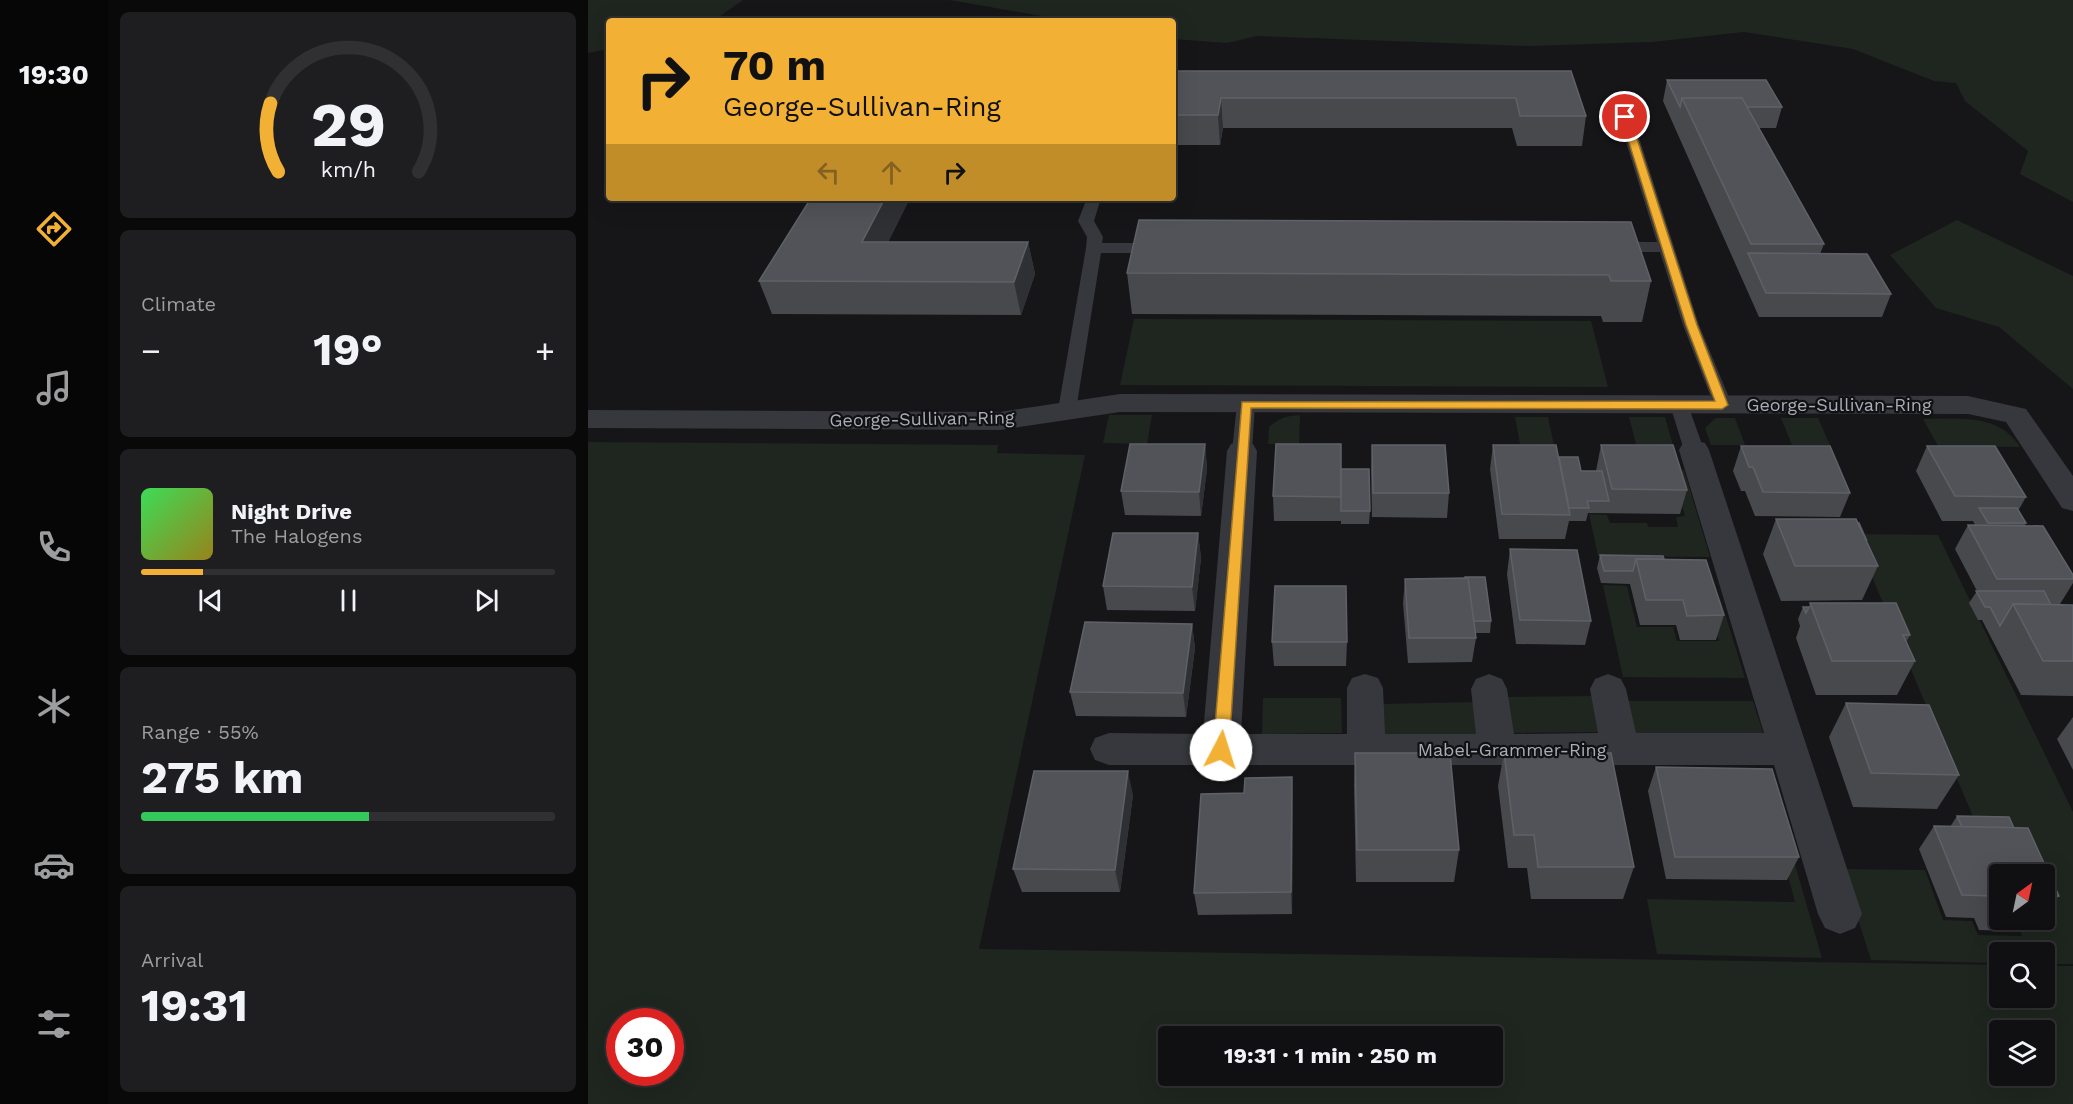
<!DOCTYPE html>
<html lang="en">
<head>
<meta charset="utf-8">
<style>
  body { margin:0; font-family:"Work Sans",sans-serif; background:#1e1e20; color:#f1f3f6; height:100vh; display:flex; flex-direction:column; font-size:22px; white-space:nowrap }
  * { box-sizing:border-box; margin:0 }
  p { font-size:20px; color:#9c9d9f }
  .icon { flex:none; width:33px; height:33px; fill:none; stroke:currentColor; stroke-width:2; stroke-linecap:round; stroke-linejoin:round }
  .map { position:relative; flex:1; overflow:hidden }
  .details { display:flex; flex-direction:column; gap:12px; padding:12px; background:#09090a; width:480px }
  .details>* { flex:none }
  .top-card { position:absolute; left:18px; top:18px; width:570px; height:183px; border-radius:6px; box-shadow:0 6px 24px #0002,0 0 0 2px #303032; background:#f2b134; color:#111; overflow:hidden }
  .needle { width:39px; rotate:33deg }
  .controls { position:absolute; left:1401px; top:864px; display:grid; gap:12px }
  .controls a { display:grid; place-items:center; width:66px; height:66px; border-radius:6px; background:#101012; box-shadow:0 6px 24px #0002,0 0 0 2px #303032; font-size:30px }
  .speed { position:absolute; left:18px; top:1008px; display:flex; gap:12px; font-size:30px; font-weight:700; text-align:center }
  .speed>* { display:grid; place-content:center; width:78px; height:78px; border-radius:50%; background:#101012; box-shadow:0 6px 24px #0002,0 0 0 2px #303032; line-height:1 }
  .speed .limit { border:9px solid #d22; background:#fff; color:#111 }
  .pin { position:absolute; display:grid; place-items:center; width:51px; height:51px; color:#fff; margin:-26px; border:3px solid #fff; border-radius:50%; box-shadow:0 2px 6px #0007 }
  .me { position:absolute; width:66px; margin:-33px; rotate:5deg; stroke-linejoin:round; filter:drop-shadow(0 0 4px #0008) }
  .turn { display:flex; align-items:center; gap:21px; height:126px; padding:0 18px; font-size:27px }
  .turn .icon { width:78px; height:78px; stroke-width:2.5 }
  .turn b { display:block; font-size:42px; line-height:51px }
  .lanes { display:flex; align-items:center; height:57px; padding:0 18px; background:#0003; justify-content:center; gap:30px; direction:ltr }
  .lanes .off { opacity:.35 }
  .big { font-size:45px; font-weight:700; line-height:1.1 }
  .details .widget { flex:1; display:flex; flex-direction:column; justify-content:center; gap:9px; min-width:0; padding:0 21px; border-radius:9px; background:#1e1e20 }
  .details .dial { align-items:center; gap:0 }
  .dial svg { height:156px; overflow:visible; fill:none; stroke:#303032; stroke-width:7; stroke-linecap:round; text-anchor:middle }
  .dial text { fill:#f1f3f6; stroke:none }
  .song { display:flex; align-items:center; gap:18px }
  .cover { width:72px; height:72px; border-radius:9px; background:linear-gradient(135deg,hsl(130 70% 55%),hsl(50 70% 35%)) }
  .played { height:6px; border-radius:3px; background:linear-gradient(90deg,#f2b134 15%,#303032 15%) }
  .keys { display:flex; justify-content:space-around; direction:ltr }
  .heat { display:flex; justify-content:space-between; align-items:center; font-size:33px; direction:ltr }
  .charge { height:9px; border-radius:4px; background:linear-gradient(90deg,#34c759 55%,#303032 0) }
  .trip { position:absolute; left:570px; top:1026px; width:345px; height:60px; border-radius:6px; background:#101012; box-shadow:0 6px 24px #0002,0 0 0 2px #303032; font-weight:700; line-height:60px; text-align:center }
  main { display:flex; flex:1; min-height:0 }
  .dock { display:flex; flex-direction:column; width:108px; justify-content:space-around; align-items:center; background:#060607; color:#9c9d9f }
  .dock .icon { width:42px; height:42px }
  .dock .active { color:#f2b134 }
  .dock b { font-size:27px; color:#f1f3f6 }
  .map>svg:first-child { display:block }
  .green { fill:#1e261f; fill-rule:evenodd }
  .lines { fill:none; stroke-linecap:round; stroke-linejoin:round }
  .lane { fill:#37383d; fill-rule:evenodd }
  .street { fill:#37383d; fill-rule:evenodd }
  .wall { fill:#47494d }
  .shaded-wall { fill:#2f3033 }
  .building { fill:#525359; stroke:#5f6168; stroke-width:1.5 }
  .route { fill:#f2b134; stroke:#9d7322; stroke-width:1.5 }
  .labels { text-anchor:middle; stroke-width:4.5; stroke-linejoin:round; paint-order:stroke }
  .street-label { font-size:18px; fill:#a8adb8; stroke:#111113 }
</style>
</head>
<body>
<main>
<nav class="dock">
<b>19:30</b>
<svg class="icon active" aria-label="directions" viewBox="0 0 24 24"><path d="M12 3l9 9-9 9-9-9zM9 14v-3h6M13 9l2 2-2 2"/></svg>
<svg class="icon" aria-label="music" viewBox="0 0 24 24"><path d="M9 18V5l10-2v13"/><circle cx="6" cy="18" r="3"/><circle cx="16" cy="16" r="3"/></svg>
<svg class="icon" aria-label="phone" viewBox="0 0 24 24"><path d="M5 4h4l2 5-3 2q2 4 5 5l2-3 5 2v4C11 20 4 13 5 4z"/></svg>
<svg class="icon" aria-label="climate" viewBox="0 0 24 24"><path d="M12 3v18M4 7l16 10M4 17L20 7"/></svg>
<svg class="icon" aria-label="car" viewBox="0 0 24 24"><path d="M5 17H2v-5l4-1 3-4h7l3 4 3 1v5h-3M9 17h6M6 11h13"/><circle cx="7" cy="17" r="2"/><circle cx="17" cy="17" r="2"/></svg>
<svg class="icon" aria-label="filters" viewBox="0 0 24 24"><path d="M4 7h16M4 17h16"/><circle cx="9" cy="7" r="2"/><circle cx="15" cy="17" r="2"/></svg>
</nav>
<section class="details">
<div class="widget dial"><svg viewBox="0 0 100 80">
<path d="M14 69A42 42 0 1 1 86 69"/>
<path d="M14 69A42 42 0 0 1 10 34" stroke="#f2b134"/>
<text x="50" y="56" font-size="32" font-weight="700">29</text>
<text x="50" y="72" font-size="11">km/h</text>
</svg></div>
<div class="widget"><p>Climate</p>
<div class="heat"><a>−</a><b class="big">19°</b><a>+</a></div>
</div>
<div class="widget">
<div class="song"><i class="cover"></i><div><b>Night Drive</b><p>The Halogens</p></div></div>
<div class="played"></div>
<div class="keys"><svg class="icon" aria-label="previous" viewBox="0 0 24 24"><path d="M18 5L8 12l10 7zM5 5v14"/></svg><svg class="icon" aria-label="pause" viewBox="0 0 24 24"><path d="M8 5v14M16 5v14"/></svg><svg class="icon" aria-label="next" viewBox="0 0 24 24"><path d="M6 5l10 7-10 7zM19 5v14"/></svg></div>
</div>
<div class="widget"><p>Range · 55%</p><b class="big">275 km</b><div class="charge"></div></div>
<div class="widget"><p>Arrival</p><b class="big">19:31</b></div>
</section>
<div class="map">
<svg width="1485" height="1104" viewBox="0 0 1485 1104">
  <rect width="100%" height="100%" fill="#161618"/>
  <g class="green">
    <polygon points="0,0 155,0 125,21 21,21 21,49 0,53"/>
    <polygon points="362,0 1485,0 1485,202 1432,174 1440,151 1377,101 1368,83 1346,81 1265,49 1156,32 1064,42 941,46 669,36 639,43 585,39 585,21 482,21"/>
    <polygon points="1369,220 1485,276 1485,389 1411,327 1348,308 1302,255"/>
    <polygon points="546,319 1003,321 1020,387 532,385"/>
    <polygon points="521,415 564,415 559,444 515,443"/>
    <path d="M 712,415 L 711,445 L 680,444 L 681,427 C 691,418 698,416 712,415 Z"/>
    <polygon points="927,417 960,417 966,445 932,444"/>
    <polygon points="1041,417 1077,417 1085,445 1048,444"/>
    <polygon points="1128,418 1147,418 1157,445 1123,445 1117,428"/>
    <polygon points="1193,418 1230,418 1242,445 1204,445"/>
    <path d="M 1335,419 C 1370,419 1411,413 1432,447 L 1350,446 Z"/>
    <path d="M 0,442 L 410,445 L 409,453 L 497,455 L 391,949 L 1411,965 L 1412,998 L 1456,998 L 1457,966 L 1485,966 L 1485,1104 L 0,1104 ZM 32,1022 L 82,1022 L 82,1072 L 32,1072 ZM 1412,1030 L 1456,1030 L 1456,1076 L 1412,1076 ZM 580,1036 L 904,1036 L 904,1076 L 580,1076 Z"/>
    <polygon points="1083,470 1096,470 1122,557 1010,556 1001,514 1019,515 1022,523 1059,523 1060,527 1090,527 1088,517 1097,516"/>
    <polygon points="1266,534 1350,535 1485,812 1485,964 1457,964 1456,952 1412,952 1411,963 1283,960 1254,869 1337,870 1355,920 1384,921 1390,935 1434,936 1429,921 1459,921 1456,916 1456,874 1386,819"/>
    <polygon points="1015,585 1039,586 1049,627 1085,627 1089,641 1131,641 1118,598 1132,598 1157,678 1035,677"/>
    <polygon points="1006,696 1013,732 916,733 910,697"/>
    <polygon points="675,698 753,698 754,733 674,734"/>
    <polygon points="1037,701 1165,701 1176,736 1045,736"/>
    <polygon points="890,702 895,738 795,739 793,704"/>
    <polygon points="1190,837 1199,837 1234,958 1069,954 1059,899 1207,902"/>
  </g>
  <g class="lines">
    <g class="lane">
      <polygon points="1032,96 1039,100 1111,325 1144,405 1142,409 1128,409 1126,405 1095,325 1072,252 1025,252 1017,247 1025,242 1069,242 1025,100"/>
      <polygon points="499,198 513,198 506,221 515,237 514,243 574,243 582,248 574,253 513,253 488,410 486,414 472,414 470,410 498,248 499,237 490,221"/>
      <polygon points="658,398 664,400 667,404 664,451 661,455 654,457 647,455 644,451 649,404 652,400"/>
      <polygon points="1091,399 1098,401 1100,405 1116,450 1113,454 1106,456 1099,454 1096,450 1082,405 1084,401"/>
    </g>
    <g class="street">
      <polygon points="532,394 1380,396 1438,409 1485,476 1485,511 1474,508 1418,422 1380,414 532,412 412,430 0,428 0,410 412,412"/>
      <polygon points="1106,440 1117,443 1121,450 1274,914 1267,928 1252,934 1237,928 1230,914 1186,765 521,765 507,760 502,749 507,738 521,733 615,734 639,451 643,444 654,441 665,444 669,451 653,734 759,734 759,688 764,678 777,674 790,678 795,688 797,734 888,734 883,689 888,679 901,674 914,679 919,689 926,734 1010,733 1002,689 1007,679 1020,674 1033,679 1038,689 1048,733 1176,733 1091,450 1095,443"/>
    </g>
  </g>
  <g class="wall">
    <polygon points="585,71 983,71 998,116 994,146 929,146 924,128 635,128 632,145 585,145"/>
    <polygon points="1079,80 1194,107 1188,128 1171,128 1236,244 1232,254 1303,294 1294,317 1171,317 1075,101"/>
    <polygon points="223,198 322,198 300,242 440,242 447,274 433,315 184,314 171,281"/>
    <polygon points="1043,222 1063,281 1054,322 1015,322 1013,316 544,314 539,273"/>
    <polygon points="617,444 619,469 613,516 537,515 533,491"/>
    <polygon points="753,444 753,521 686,521 685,496"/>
    <polygon points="784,445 861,493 859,518 784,517 783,470"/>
    <polygon points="905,445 971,457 993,471 1008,471 1013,445 1099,490 1092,514 1000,513 998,521 981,521 977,539 911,539 902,469"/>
    <polygon points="1153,446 1262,493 1252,517 1167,516 1157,491 1153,491 1145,471"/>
    <polygon points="1339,446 1438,497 1430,511 1438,523 1437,525 1485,575 1485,583 1472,604 1462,604 1463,605 1485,605 1485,696 1433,695 1394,620 1390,620 1381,603 1389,591 1367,549 1380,525 1387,525 1385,521 1354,521 1328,471"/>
    <polygon points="753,469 782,511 781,524 753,524"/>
    <polygon points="1188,519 1279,542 1290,566 1274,600 1193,601 1175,554"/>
    <polygon points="610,533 613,558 607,611 519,610 515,586"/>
    <polygon points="922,549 1003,621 997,645 928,644 919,574"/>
    <polygon points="1012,555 1076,559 1136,615 1128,640 1092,640 1088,625 1052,625 1042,584 1013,583 1009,568"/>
    <polygon points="817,579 903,621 902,633 887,633 888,638 884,662 820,663 815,603"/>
    <polygon points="1222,603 1322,635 1318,642 1327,661 1309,695 1228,695 1208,638 1212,626 1210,619 1215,607 1221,607"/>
    <polygon points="604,624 607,648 598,717 488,716 482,692"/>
    <polygon points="684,642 759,642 758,666 686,666"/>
    <polygon points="1258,703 1371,775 1349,809 1265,807 1241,737"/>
    <polygon points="1485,717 1485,770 1469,739"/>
    <polygon points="916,752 1046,867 1035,899 943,899 939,868 920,868 910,786"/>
    <polygon points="767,753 871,850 866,882 768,882 766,786"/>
    <polygon points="1068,767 1211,857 1199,880 1078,879 1060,791"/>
    <polygon points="545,795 532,892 434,892 425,869"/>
    <polygon points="705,801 704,914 610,915 606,893"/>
    <polygon points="1369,816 1426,828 1471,896 1456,913 1456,874 1412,874 1412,920 1433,920 1424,931 1391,930 1386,918 1358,917 1331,849 1346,826 1362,827"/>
  </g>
  <g class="shaded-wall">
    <polygon points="633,98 635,128 632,145 630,115"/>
    <polygon points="297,198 322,198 284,274 274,242"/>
    <polygon points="440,242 447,274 433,315 426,282"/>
    <polygon points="617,444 619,469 613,516 611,492"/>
    <polygon points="610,533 613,558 607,611 604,587"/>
    <polygon points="604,624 607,648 598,717 595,693"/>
    <polygon points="540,771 545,795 532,892 527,870"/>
    <polygon points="704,777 705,801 704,914 703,892"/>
  </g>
  <g class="building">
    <polygon points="585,71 983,71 998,116 932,116 928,98 633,98 630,115 585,115"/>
    <polygon points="1079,80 1178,80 1194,107 1159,107 1154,98 1094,98 1092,107"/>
    <polygon points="1094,98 1154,98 1236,244 1163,244"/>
    <polygon points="223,198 297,198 274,242 440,242 426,282 171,281"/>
    <polygon points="551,220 1043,222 1063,281 1023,281 1021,275 539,273"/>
    <polygon points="1160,253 1279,254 1303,294 1178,293"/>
    <polygon points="542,444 617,444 611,492 533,491"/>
    <polygon points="688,444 753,444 753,497 685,496"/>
    <polygon points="784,445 857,445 861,493 785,493"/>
    <polygon points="905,445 968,445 982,515 914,514"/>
    <polygon points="1013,445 1085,445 1099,490 1024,489"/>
    <polygon points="1153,446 1242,446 1262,493 1175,492 1165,467 1161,467"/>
    <polygon points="1339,446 1407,446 1438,497 1367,496"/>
    <polygon points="971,457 990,457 993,471 1014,471 1021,501 999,501 1001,508 981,508"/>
    <polygon points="753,469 781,469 782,511 753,511"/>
    <polygon points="1391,508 1429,508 1438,523 1400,523"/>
    <polygon points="1188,519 1268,519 1290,566 1207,566"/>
    <polygon points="1270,523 1271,523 1279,541"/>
    <polygon points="1380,525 1455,526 1485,575 1485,579 1409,579"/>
    <polygon points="525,533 610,533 604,587 515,586"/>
    <polygon points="922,549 989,550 1003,621 932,620"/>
    <polygon points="1012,555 1075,556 1076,559 1048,559 1045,571 1016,571"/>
    <polygon points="1048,559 1118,560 1136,615 1099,616 1095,600 1058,600"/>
    <polygon points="877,577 897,577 903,621 885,621 880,578 877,578"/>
    <polygon points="880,578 888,638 821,638 817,579"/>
    <polygon points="687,586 758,586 759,642 684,642"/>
    <polygon points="1388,591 1456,591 1463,605 1425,604 1412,626 1402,607 1397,607"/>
    <polygon points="1222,603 1308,603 1322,635 1315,635 1327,661 1244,661"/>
    <polygon points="1425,604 1485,605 1485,661 1455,661"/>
    <polygon points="1215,607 1221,607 1218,613"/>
    <polygon points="497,622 604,624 595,693 482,692"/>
    <polygon points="1258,703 1341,705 1371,775 1283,773"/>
    <polygon points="916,752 1023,753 1046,867 950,867 946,835 926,835"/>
    <polygon points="767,753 862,753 871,850 769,850"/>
    <polygon points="1068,767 1184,769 1211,857 1087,857"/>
    <polygon points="446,771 540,771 527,870 425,869"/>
    <polygon points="704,777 703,892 606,893 613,794 656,793 657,778"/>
    <polygon points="1369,816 1421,817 1426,828 1374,827"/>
    <polygon points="1346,826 1440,828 1471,896 1456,896 1456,874 1412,874 1412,908 1409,908 1404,896 1374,895"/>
  </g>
  <polygon class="route" points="1037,115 1042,117 1109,325 1140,405 1134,409 663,408 641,750 639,754 633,756 628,754 625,750 654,402 1127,401 1098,325 1033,117"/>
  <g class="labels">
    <g class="street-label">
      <text x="1251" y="411">George-Sullivan-Ring</text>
      <text transform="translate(334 419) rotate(-1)" y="6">George-Sullivan-Ring</text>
      <text x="924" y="756">Mabel-Grammer-Ring</text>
    </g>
  </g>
</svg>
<div class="controls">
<a><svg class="needle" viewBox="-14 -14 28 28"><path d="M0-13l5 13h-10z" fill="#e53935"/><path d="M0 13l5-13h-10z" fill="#9c9d9f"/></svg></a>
<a><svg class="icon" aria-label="search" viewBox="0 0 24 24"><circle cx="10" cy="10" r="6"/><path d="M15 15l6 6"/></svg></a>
<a><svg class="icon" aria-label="layers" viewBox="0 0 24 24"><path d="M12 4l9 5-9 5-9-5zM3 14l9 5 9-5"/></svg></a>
</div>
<div class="speed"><div class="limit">30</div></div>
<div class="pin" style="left:1037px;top:117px;background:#d93025"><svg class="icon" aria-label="arrive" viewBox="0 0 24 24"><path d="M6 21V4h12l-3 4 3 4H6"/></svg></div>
<svg class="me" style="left:633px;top:750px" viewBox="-20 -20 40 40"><circle r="19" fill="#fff"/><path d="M0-13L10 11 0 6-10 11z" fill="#f2b134"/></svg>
<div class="trip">19:31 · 1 min · 250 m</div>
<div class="top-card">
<div class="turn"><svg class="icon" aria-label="right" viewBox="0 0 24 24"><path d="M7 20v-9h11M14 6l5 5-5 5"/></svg><div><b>70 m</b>George-Sullivan-Ring</div></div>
<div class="lanes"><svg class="icon off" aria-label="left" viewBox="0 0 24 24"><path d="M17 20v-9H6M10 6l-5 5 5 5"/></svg><svg class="icon off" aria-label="ahead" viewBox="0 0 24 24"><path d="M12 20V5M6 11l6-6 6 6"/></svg><svg class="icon" aria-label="right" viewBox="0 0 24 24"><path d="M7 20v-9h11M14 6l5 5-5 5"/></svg></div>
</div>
</div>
</main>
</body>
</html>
